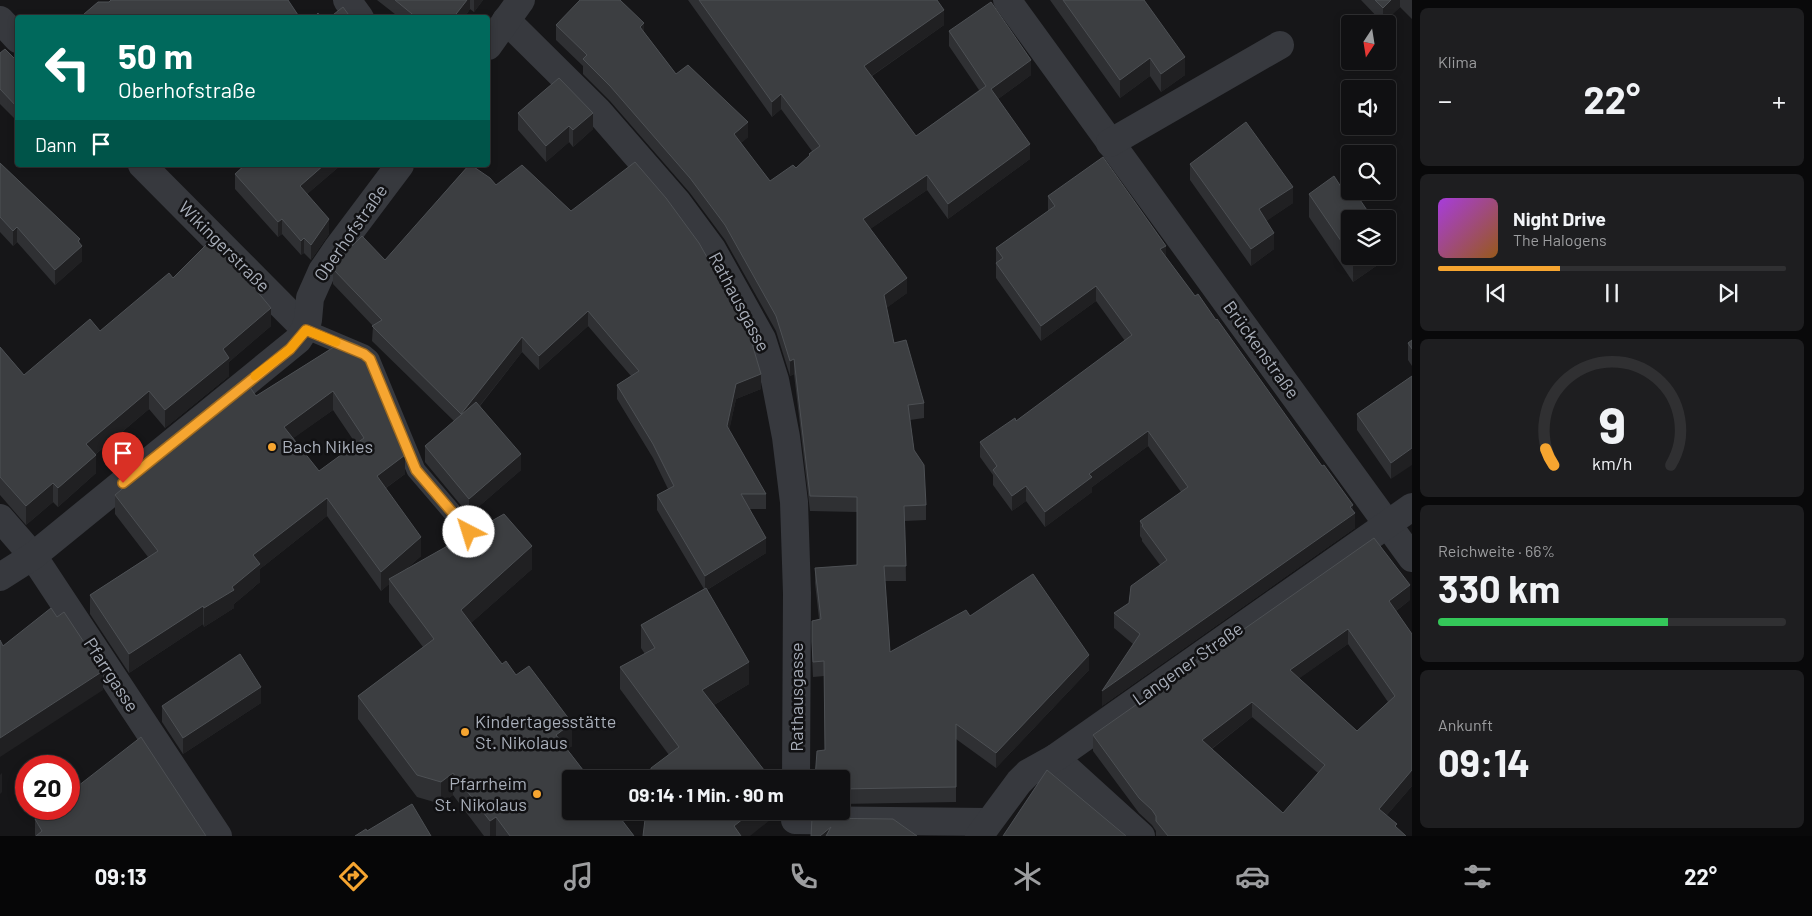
<!DOCTYPE html>
<html lang="de">
<head>
<meta charset="utf-8">
<style>
  body { margin:0; font-family:Barlow,sans-serif; background:#1e1e20; color:#f1f3f6; height:100vh; display:flex; flex-direction:column; font-size:19px; white-space:nowrap }
  * { box-sizing:border-box; margin:0 }
  p { font-size:16px; color:#9c9d9f }
  .icon { flex:none; width:28px; height:28px; fill:none; stroke:currentColor; stroke-width:2; stroke-linecap:round; stroke-linejoin:round }
  .map { position:relative; flex:1; overflow:hidden }
  .side { display:flex; flex-direction:column; gap:8px; padding:8px; background:#09090a; width:400px }
  .side>* { flex:none }
  .top-card { position:absolute; left:15px; top:15px; width:475px; height:152px; border-radius:5px; box-shadow:0 2px 8px #0003,0 0 0 1px #303032; background:#00695c; color:#fff; overflow:hidden }
  .needle { width:32px; rotate:192deg }
  .buttons { position:absolute; left:1341px; top:15px; display:grid; gap:10px }
  .buttons a { display:grid; place-items:center; width:55px; height:55px; border-radius:5px; background:#101012; box-shadow:0 2px 8px #0003,0 0 0 1px #303032; font-size:25px }
  .speed { position:absolute; left:15px; top:755px; display:flex; gap:10px; font-size:25px; font-weight:700; text-align:center }
  .speed>* { display:grid; place-content:center; width:65px; height:65px; border-radius:50%; background:#101012; box-shadow:0 2px 8px #0003,0 0 0 1px #303032; line-height:1 }
  .speed .limit { border:8px solid #d22; background:#fff; color:#111 }
  .pin { position:absolute; display:grid; place-items:center; width:42px; height:42px; color:#fff; margin:-51px -21px; border-radius:50% 50% 50% 0; rotate:-45deg; box-shadow:0 0 5px #0007 }
  .pin .icon { rotate:45deg }
  .me { position:absolute; width:55px; margin:-28px; rotate:320deg; stroke-linejoin:round; filter:drop-shadow(0 0 4px #0008) }
  .turn { display:flex; align-items:center; gap:18px; height:105px; padding:0 20px; font-size:22px }
  .turn .icon { width:65px; height:65px; stroke-width:2.5 }
  .turn b { display:block; font-size:35px; line-height:42px }
  .then { display:flex; align-items:center; height:48px; padding:0 20px; background:#0003; gap:10px; font-size:19px }
  .big { font-size:38px; font-weight:700; line-height:1.1 }
  .side .widget { flex:1; display:flex; flex-direction:column; justify-content:center; gap:8px; min-width:0; padding:0 18px; border-radius:8px; background:#1e1e20 }
  .side .dial { align-items:center; gap:0 }
  .dial svg { height:130px; overflow:visible; fill:none; stroke:#303032; stroke-width:7; stroke-linecap:round; text-anchor:middle }
  .dial text { fill:#f1f3f6; stroke:none }
  .song { display:flex; align-items:center; gap:15px }
  .cover { width:60px; height:60px; border-radius:8px; background:linear-gradient(135deg,hsl(280 70% 55%),hsl(30 70% 35%)) }
  .played { height:5px; border-radius:2px; background:linear-gradient(90deg,#f6a530 35%,#303032 35%) }
  .keys { display:flex; justify-content:space-around; direction:ltr }
  .heat { display:flex; justify-content:space-between; align-items:center; font-size:28px; direction:ltr }
  .charge { height:8px; border-radius:4px; background:linear-gradient(90deg,#34c759 66%,#303032 0) }
  .trip { position:absolute; left:562px; top:770px; width:288px; height:50px; border-radius:5px; background:#101012; box-shadow:0 2px 8px #0003,0 0 0 1px #303032; font-weight:700; line-height:50px; text-align:center }
  .tab-bar { display:flex; height:80px; justify-content:space-around; align-items:center; background:#060607; color:#9c9d9f }
  .tab-bar .icon { width:35px; height:35px }
  .tab-bar .active { color:#f6a530 }
  .tab-bar b { font-size:22px; color:#f1f3f6 }
  main { display:flex; flex:1; min-height:0 }
  .map>svg:first-child { display:block }
  .lines { fill:none; stroke-linecap:round; stroke-linejoin:round }
  .lane { stroke:#37393e; stroke-width:19 }
  .street { stroke:#37393e; stroke-width:28 }
  .wall { fill:#2f3033; fill-rule:evenodd }
  .shaded-wall { fill:#202022 }
  .building { fill:#3c3e41; stroke:#4d5054; fill-rule:evenodd }
  .route-casing { stroke:#a06b1f; stroke-width:12 }
  .route { stroke:#f6a530; stroke-width:9 }
  .slow { stroke:#f59e0b; stroke-width:9 }
  .poi-dot { fill:#f6a530; stroke:#111113; stroke-width:2 }
  .labels { text-anchor:middle; stroke-width:5; stroke-linejoin:round; paint-order:stroke }
  .street-label { font-size:18px; fill:#a8aeb9; stroke:#111113 }
  .poi-label { font-size:18px; fill:#a8aeb9; stroke:#111113; text-anchor:start }
</style>
</head>
<body>
<main>
<div class="map">
<svg width="1412" height="836" viewBox="0 0 1412 836">
  <rect width="100%" height="100%" fill="#161618"/>
  <g class="lines">
    <polyline class="lane" points="305,329 364,354 370,359 416,470 469,532"/>
    <g class="street">
      <polyline points="347,0 360,18"/>
      <polyline points="1007,0 1412,558"/>
      <polyline points="0,20 18,39"/>
      <polyline points="506,20 598,111 678,203 712,249 762,339 775,380 786,437 794,502 797,593 796,779"/>
      <polyline points="488,46 521,0"/>
      <polyline points="1110,143 1280,45"/>
      <polyline points="142,165 305,329"/>
      <polyline points="0,518 33,556 218,836"/>
      <polyline points="0,577 33,556 298,340 305,329 308,320 310,298 322,271 337,249 400,165"/>
      <polyline points="1055,758 1141,836"/>
      <polyline points="795,820 988,822"/>
      <polyline points="979,836 1019,782 1028,773 1055,758 1412,507"/>
    </g>
  </g>
  <g class="wall">
    <polygon points="377,0 483,0 474,12 470,9 464,18 400,18"/>
    <polygon points="688,0 937,0 944,25 872,76 916,136 979,90 949,46 949,31 1031,75 998,99 1030,159 948,219 927,190 870,229 907,293 886,308 894,343 924,403 924,418 910,420 914,450 926,505 926,520 905,521 906,581 885,581 890,652 970,616 1089,670 996,768 956,739 956,802 841,804 841,779 825,750 824,676 813,677 812,657 812,621 819,619 815,583 815,568 857,565 857,512 810,511 794,374 790,376 776,331 725,240 690,193 610,101 583,74 583,66 556,40 556,25 644,32 676,74 748,137 741,143 770,181 796,168 809,156 809,154 812,151 781,109 772,117"/>
    <polygon points="1050,0 1144,0 1185,75 1161,92 1150,76 1120,98"/>
    <polygon points="1361,0 1412,0 1412,19 1400,7 1383,23"/>
    <polygon points="0,53 18,62 18,122 0,104"/>
    <polygon points="518,113 593,129 573,147 569,142 546,162 518,130"/>
    <polygon points="0,163 80,244 82,261 55,285 17,242 13,246 0,232"/>
    <polygon points="1190,164 1293,203 1266,221 1274,249 1251,266 1190,180"/>
    <polygon points="238,165 341,165 307,194 329,234 311,260 304,253 301,255 282,234 278,237 235,189 235,174 241,168"/>
    <polygon points="496,185 761,389 736,399 729,430 766,494 766,509 750,509 766,553 707,590 749,684 714,705 771,779 669,755 620,689 620,667 645,654 641,648 641,625 704,589 657,510 657,495 668,489 653,458 617,399 617,385 631,376 588,326 539,370 522,352 480,406 521,470 469,515 425,462 425,446 454,421 372,341 373,326 333,284 333,269 352,246 385,260"/>
    <polygon points="1309,194 1347,196 1350,219 1350,256 1379,256 1379,264 1353,282 1309,217"/>
    <polygon points="1048,196 1166,257 1195,296 1216,320 1353,511 1355,528 1102,706 1133,644 1114,628 1114,613 1129,603 1160,565 1142,541 1142,539 1140,536 1140,521 1181,492 1148,446 1092,487 1092,492 1045,527 1026,501 1012,511 993,485 993,475 980,457 980,442 1016,421 1125,341 1096,301 1041,341 996,278 996,248 1048,211"/>
    <polygon points="173,278 271,326 229,362 229,376 165,428 149,409 96,454 96,473 58,507 53,502 26,525 0,495 0,347 24,375 100,331"/>
    <path d="M 345,340 L 405,474 L 386,488 L 421,556 L 404,571 L 532,569 L 471,623 L 502,664 L 572,746 L 567,749 L 634,836 L 484,836 L 453,795 L 441,804 L 417,797 L 358,719 L 358,696 L 423,647 L 389,602 L 389,584 L 381,591 L 327,516 L 260,569 L 260,582 L 234,604 L 234,608 L 204,627 L 203,624 L 129,673 L 90,614 L 90,595 L 148,557 L 115,514 L 115,495 L 185,435 L 185,433 L 256,396 ZM 333,410 L 356,444 L 319,471 L 293,438 Z"/>
    <polygon points="1412,340 1412,366 1408,360 1408,343"/>
    <polygon points="1412,376 1391,479 1357,430 1357,414"/>
    <path d="M 1410,600 L 1396,611 L 1412,634 L 1412,786 L 1386,816 L 1397,828 L 1406,836 L 1156,836 L 1156,831 L 1152,825 L 1139,813 L 1093,751 L 1093,735 ZM 1348,644 L 1388,702 L 1357,731 L 1299,678 ZM 1252,717 L 1318,773 L 1283,813 L 1212,749 Z"/>
    <polygon points="261,703 183,754 162,722 162,706"/>
    <polygon points="35,819 206,836 35,836"/>
  </g>
  <g class="shaded-wall">
    <polygon points="467,0 470,0 470,9 464,18 453,18"/>
    <polygon points="474,0 483,0 474,12"/>
    <polygon points="1391,0 1400,0 1400,7 1383,23 1383,8"/>
    <polygon points="944,10 944,25 864,81 864,66"/>
    <polygon points="644,23 644,38 640,27"/>
    <polygon points="1185,57 1185,75 1161,92 1161,74"/>
    <polygon points="1150,58 1150,76 1120,98 1120,80"/>
    <polygon points="1031,60 1031,75 991,104 991,89"/>
    <polygon points="781,94 781,109 772,117 772,102"/>
    <polygon points="593,113 593,129 573,147 573,130"/>
    <polygon points="748,122 748,137 734,149 734,134"/>
    <polygon points="569,126 569,142 546,162 546,146"/>
    <polygon points="1030,144 1030,159 948,219 948,204"/>
    <polygon points="324,165 341,165 300,200 300,186"/>
    <polygon points="927,175 927,190 863,234 863,219"/>
    <polygon points="1293,187 1293,203 1259,226 1259,209"/>
    <polygon points="282,219 282,234 278,237 278,222"/>
    <polygon points="329,219 329,234 311,260 311,245"/>
    <polygon points="17,227 17,242 13,246 13,231"/>
    <polygon points="1274,233 1274,249 1251,266 1251,249"/>
    <polygon points="304,238 304,253 301,255 301,241"/>
    <polygon points="80,239 80,247 82,246 82,261 55,285 55,270"/>
    <polygon points="1166,246 1166,261 1160,249"/>
    <polygon points="1357,256 1379,256 1379,264 1353,282 1353,259"/>
    <polygon points="907,278 907,293 884,310 884,295"/>
    <polygon points="1096,286 1096,301 1041,341 1041,326"/>
    <polygon points="271,308 271,326 229,362 229,376 165,428 165,410 223,349"/>
    <polygon points="588,311 588,326 539,370 539,356"/>
    <polygon points="522,337 522,352 461,429 461,414"/>
    <polygon points="794,359 794,374 790,376 790,361"/>
    <polygon points="761,374 761,389 736,399 727,441 727,426 736,384"/>
    <polygon points="149,391 149,409 86,462 86,444"/>
    <polygon points="333,391 333,410 284,445 284,427"/>
    <polygon points="1148,431 1148,446 1092,487 1092,492 1045,527 1045,512 1089,474"/>
    <polygon points="1412,448 1412,465 1391,479 1391,463"/>
    <polygon points="521,454 521,470 469,515 469,499"/>
    <polygon points="96,455 96,473 58,507 58,488"/>
    <polygon points="405,455 405,474 377,494 377,476"/>
    <polygon points="53,483 53,502 26,525 26,506"/>
    <polygon points="1026,486 1026,501 1012,511 1012,496"/>
    <polygon points="327,498 327,516 260,569 260,582 234,604 234,608 204,627 204,608 232,587 253,555"/>
    <polygon points="1353,505 1353,514 1355,513 1355,528 1102,706 1102,691"/>
    <polygon points="421,537 421,556 391,582 389,579 389,584 381,591 381,572"/>
    <polygon points="766,538 766,553 705,591 705,576"/>
    <polygon points="532,546 532,569 461,632 461,610"/>
    <polygon points="1410,585 1410,600 1389,616 1389,601"/>
    <polygon points="203,606 203,624 129,673 129,654"/>
    <polygon points="1348,629 1348,644 1290,685 1290,670"/>
    <polygon points="1089,655 1089,670 996,768 996,753"/>
    <polygon points="749,662 749,684 702,712 702,690"/>
    <polygon points="103,671 103,690 0,757 0,738"/>
    <polygon points="261,687 261,703 183,754 183,738"/>
    <polygon points="1252,702 1252,717 1202,756 1202,740"/>
    <polygon points="572,723 572,746 556,757 556,735"/>
    <polygon points="1412,770 1412,786 1379,824 1379,809"/>
    <polygon points="2,773 2,792 0,794 0,775"/>
    <polygon points="453,773 453,795 441,804 441,782"/>
    <polygon points="753,811 780,811 780,812 750,836 734,836 734,826"/>
    <polygon points="496,817 496,836 490,836 490,821"/>
    <polygon points="831,827 831,836 820,836"/>
  </g>
  <g class="building">
    <polygon points="111,0 288,0 300,18 84,18 84,14 98,2 109,2"/>
    <polygon points="395,0 467,0 453,18 417,18"/>
    <polygon points="580,0 620,0 644,23 640,27 676,74 688,65 748,122 734,134 770,181 793,165 796,168 810,155 809,154 820,146 781,94 772,102 699,0 937,0 944,10 864,66 916,136 986,86 949,31 991,2 1031,60 991,89 1030,144 948,204 927,175 863,219 907,278 884,295 894,343 906,340 924,403 908,405 914,450 924,465 926,505 904,506 906,566 884,566 890,652 966,610 970,616 1033,574 1089,655 996,753 956,724 956,787 841,789 841,779 815,779 817,751 825,750 824,661 813,662 812,642 812,621 821,619 815,568 857,565 857,497 810,496 794,359 790,361 776,316 725,225 690,178 610,86 583,59 587,55 556,25"/>
    <polygon points="1063,0 1144,0 1185,57 1161,74 1150,58 1120,80"/>
    <polygon points="1375,0 1391,0 1383,8"/>
    <polygon points="343,7 351,18 329,18"/>
    <polygon points="318,13 321,18 313,18"/>
    <polygon points="5,49 18,62 18,108 0,89 0,53"/>
    <polygon points="559,78 593,113 573,130 569,126 546,146 518,113"/>
    <polygon points="1246,122 1293,187 1259,209 1274,233 1251,249 1190,164"/>
    <polygon points="1103,157 1166,246 1160,249 1195,296 1198,294 1216,320 1217,319 1322,466 1324,465 1353,505 1350,507 1355,513 1102,691 1140,634 1114,613 1129,603 1131,586 1167,560 1142,526 1143,525 1140,521 1188,487 1148,431 1089,474 1092,477 1045,512 1026,486 1012,496 993,470 997,466 980,442 1015,418 1016,421 1132,335 1096,286 1041,326 996,263 1003,258 996,248 1055,206 1048,196"/>
    <polygon points="635,162 666,198 699,243 748,330 761,374 736,384 727,426 766,494 741,494 766,538 705,576 657,495 674,486 653,444 617,385 639,371 588,311 539,356 522,337 461,414 372,326 382,320 333,269 336,264 350,243 352,246 362,236 385,260 469,165 471,165 490,178 496,185 522,165 571,211"/>
    <polygon points="0,163 80,239 78,241 82,246 55,270 17,227 13,231 0,217"/>
    <polygon points="245,165 324,165 300,186 329,219 311,245 304,238 301,241 282,219 278,222 235,174"/>
    <polygon points="1334,176 1347,196 1354,191 1373,219 1350,219 1350,254 1309,194"/>
    <polygon points="210,241 247,279 271,308 223,349 229,358 165,410 149,391 86,444 96,455 58,488 53,483 26,506 0,477 0,347 24,375 90,319 100,331 169,273 173,278"/>
    <path d="M 345,340 L 358,345 L 361,347 L 405,455 L 377,476 L 421,537 L 381,572 L 327,498 L 253,555 L 260,564 L 232,587 L 234,590 L 204,608 L 203,606 L 129,654 L 90,595 L 158,551 L 115,495 L 186,435 L 185,433 L 247,383 L 256,396 ZM 333,391 L 364,438 L 319,471 L 284,427 Z"/>
    <polygon points="1412,340 1412,349 1408,343"/>
    <polygon points="1412,376 1412,448 1391,463 1357,414"/>
    <polygon points="476,402 521,454 469,499 425,446"/>
    <polygon points="504,514 532,546 461,610 502,664 506,661 516,675 529,666 572,723 556,735 590,779 571,779 571,811 615,811 634,836 510,836 496,817 490,821 453,773 441,782 417,775 358,696 434,639 389,579"/>
    <path d="M 1374,538 L 1410,585 L 1389,601 L 1412,634 L 1412,770 L 1379,809 L 1397,824 L 1395,826 L 1406,836 L 1168,836 L 1156,821 L 1156,816 L 1152,810 L 1139,798 L 1093,735 ZM 1348,629 L 1395,696 L 1357,731 L 1290,670 ZM 1252,702 L 1325,765 L 1283,813 L 1202,740 Z"/>
    <polygon points="706,588 749,662 702,690 771,779 650,779 651,768 679,747 620,667 655,648 641,625"/>
    <polygon points="51,608 57,617 64,612 103,671 0,738 0,640 3,646"/>
    <polygon points="240,654 261,687 183,738 162,706"/>
    <polygon points="141,737 206,836 36,836 42,831 35,819 49,809 69,809 69,793"/>
    <polygon points="1047,770 1126,836 1003,836"/>
    <polygon points="412,804 431,836 355,836 366,829 367,831"/>
    <polygon points="646,811 753,811 734,826 741,836 643,836"/>
    <polygon points="812,818 893,819 917,836 826,836 831,827 820,836 811,836"/>
  </g>
  <g class="lines">
    <defs>
      <polyline id="route" points="123,483 290,349 306,330 364,354 370,359 416,470 469,532"/>
    </defs>
    <use href="#route" class="route-casing"/>
    <use href="#route" class="route"/>
    <polyline class="slow" points="255,376 290,349 306,330 336,342"/>
  </g>
  <g class="poi-dot">
    <circle cx="272" cy="447" r="5"/>
    <circle cx="465" cy="732" r="5"/>
    <circle cx="537" cy="794" r="5"/>
  </g>
  <g class="labels">
    <g class="street-label">
      <text transform="translate(351 233) rotate(-55)" y="6">Oberhofstraße</text>
      <text transform="translate(224 247) rotate(45)" y="6">Wikingerstraße</text>
      <text transform="translate(739 302) rotate(62)" y="6">Rathausgasse</text>
      <text transform="translate(1261 350) rotate(54)" y="6">Brückenstraße</text>
      <text transform="translate(1188 664) rotate(-35)" y="6">Langener Straße</text>
      <text transform="translate(111 675) rotate(57)" y="6">Pfarrgasse</text>
      <text transform="translate(797 697) rotate(-90)" y="6">Rathausgasse</text>
    </g>
    <g class="poi-label">
      <text x="282" y="453">Bach Nikles</text>
      <text x="475" y="728">Kindertagesstätte<tspan x="475" dy="21">St. Nikolaus</tspan></text>
      <text x="527" y="790" text-anchor="end">Pfarrheim<tspan x="527" dy="21">St. Nikolaus</tspan></text>
    </g>
  </g>
</svg>
<div class="buttons">
<a><svg class="needle" viewBox="-14 -14 28 28"><path d="M0-13l5 13h-10z" fill="#e53935"/><path d="M0 13l5-13h-10z" fill="#9c9d9f"/></svg></a>
<a><svg class="icon" aria-label="sound" viewBox="0 0 24 24"><path d="M4 9h4l5-4v14l-5-4H4zM17 9q2 3 0 6"/></svg></a>
<a><svg class="icon" aria-label="search" viewBox="0 0 24 24"><circle cx="10" cy="10" r="6"/><path d="M15 15l6 6"/></svg></a>
<a><svg class="icon" aria-label="layers" viewBox="0 0 24 24"><path d="M12 4l9 5-9 5-9-5zM3 14l9 5 9-5"/></svg></a>
</div>
<div class="speed"><div class="limit">20</div></div>
<div class="pin" style="left:123px;top:483px;background:#d93025"><svg class="icon" aria-label="arrive" viewBox="0 0 24 24"><path d="M6 21V4h12l-3 4 3 4H6"/></svg></div>
<svg class="me" style="left:469px;top:532px" viewBox="-20 -20 40 40"><circle r="19" fill="#fff"/><path d="M0-13L10 11 0 6-10 11z" fill="#f6a530"/></svg>
<div class="trip">09:14 · 1 Min. · 90 m</div>
<div class="top-card">
<div class="turn"><svg class="icon" aria-label="left" viewBox="0 0 24 24"><path d="M17 20v-9H6M10 6l-5 5 5 5"/></svg><div><b>50 m</b>Oberhofstraße</div></div>
<div class="then">Dann<svg class="icon" aria-label="arrive" viewBox="0 0 24 24"><path d="M6 21V4h12l-3 4 3 4H6"/></svg></div>
</div>
</div>
<section class="side">
<div class="widget"><p>Klima</p>
<div class="heat"><a>−</a><b class="big">22°</b><a>+</a></div>
</div>
<div class="widget">
<div class="song"><i class="cover"></i><div><b>Night Drive</b><p>The Halogens</p></div></div>
<div class="played"></div>
<div class="keys"><svg class="icon" aria-label="previous" viewBox="0 0 24 24"><path d="M18 5L8 12l10 7zM5 5v14"/></svg><svg class="icon" aria-label="pause" viewBox="0 0 24 24"><path d="M8 5v14M16 5v14"/></svg><svg class="icon" aria-label="next" viewBox="0 0 24 24"><path d="M6 5l10 7-10 7zM19 5v14"/></svg></div>
</div>
<div class="widget dial"><svg viewBox="0 0 100 80">
<path d="M14 69A42 42 0 1 1 86 69"/>
<path d="M14 69A42 42 0 0 1 9 59" stroke="#f6a530"/>
<text x="50" y="56" font-size="32" font-weight="700">9</text>
<text x="50" y="72" font-size="11">km/h</text>
</svg></div>
<div class="widget"><p>Reichweite · 66%</p><b class="big">330 km</b><div class="charge"></div></div>
<div class="widget"><p>Ankunft</p><b class="big">09:14</b></div>
</section>
</main>
<nav class="tab-bar">
<b>09:13</b>
<svg class="icon active" aria-label="directions" viewBox="0 0 24 24"><path d="M12 3l9 9-9 9-9-9zM9 14v-3h6M13 9l2 2-2 2"/></svg>
<svg class="icon" aria-label="music" viewBox="0 0 24 24"><path d="M9 18V5l10-2v13"/><circle cx="6" cy="18" r="3"/><circle cx="16" cy="16" r="3"/></svg>
<svg class="icon" aria-label="phone" viewBox="0 0 24 24"><path d="M5 4h4l2 5-3 2q2 4 5 5l2-3 5 2v4C11 20 4 13 5 4z"/></svg>
<svg class="icon" aria-label="climate" viewBox="0 0 24 24"><path d="M12 3v18M4 7l16 10M4 17L20 7"/></svg>
<svg class="icon" aria-label="car" viewBox="0 0 24 24"><path d="M5 17H2v-5l4-1 3-4h7l3 4 3 1v5h-3M9 17h6M6 11h13"/><circle cx="7" cy="17" r="2"/><circle cx="17" cy="17" r="2"/></svg>
<svg class="icon" aria-label="filters" viewBox="0 0 24 24"><path d="M4 7h16M4 17h16"/><circle cx="9" cy="7" r="2"/><circle cx="15" cy="17" r="2"/></svg>
<b>22°</b>
</nav>
</body>
</html>
